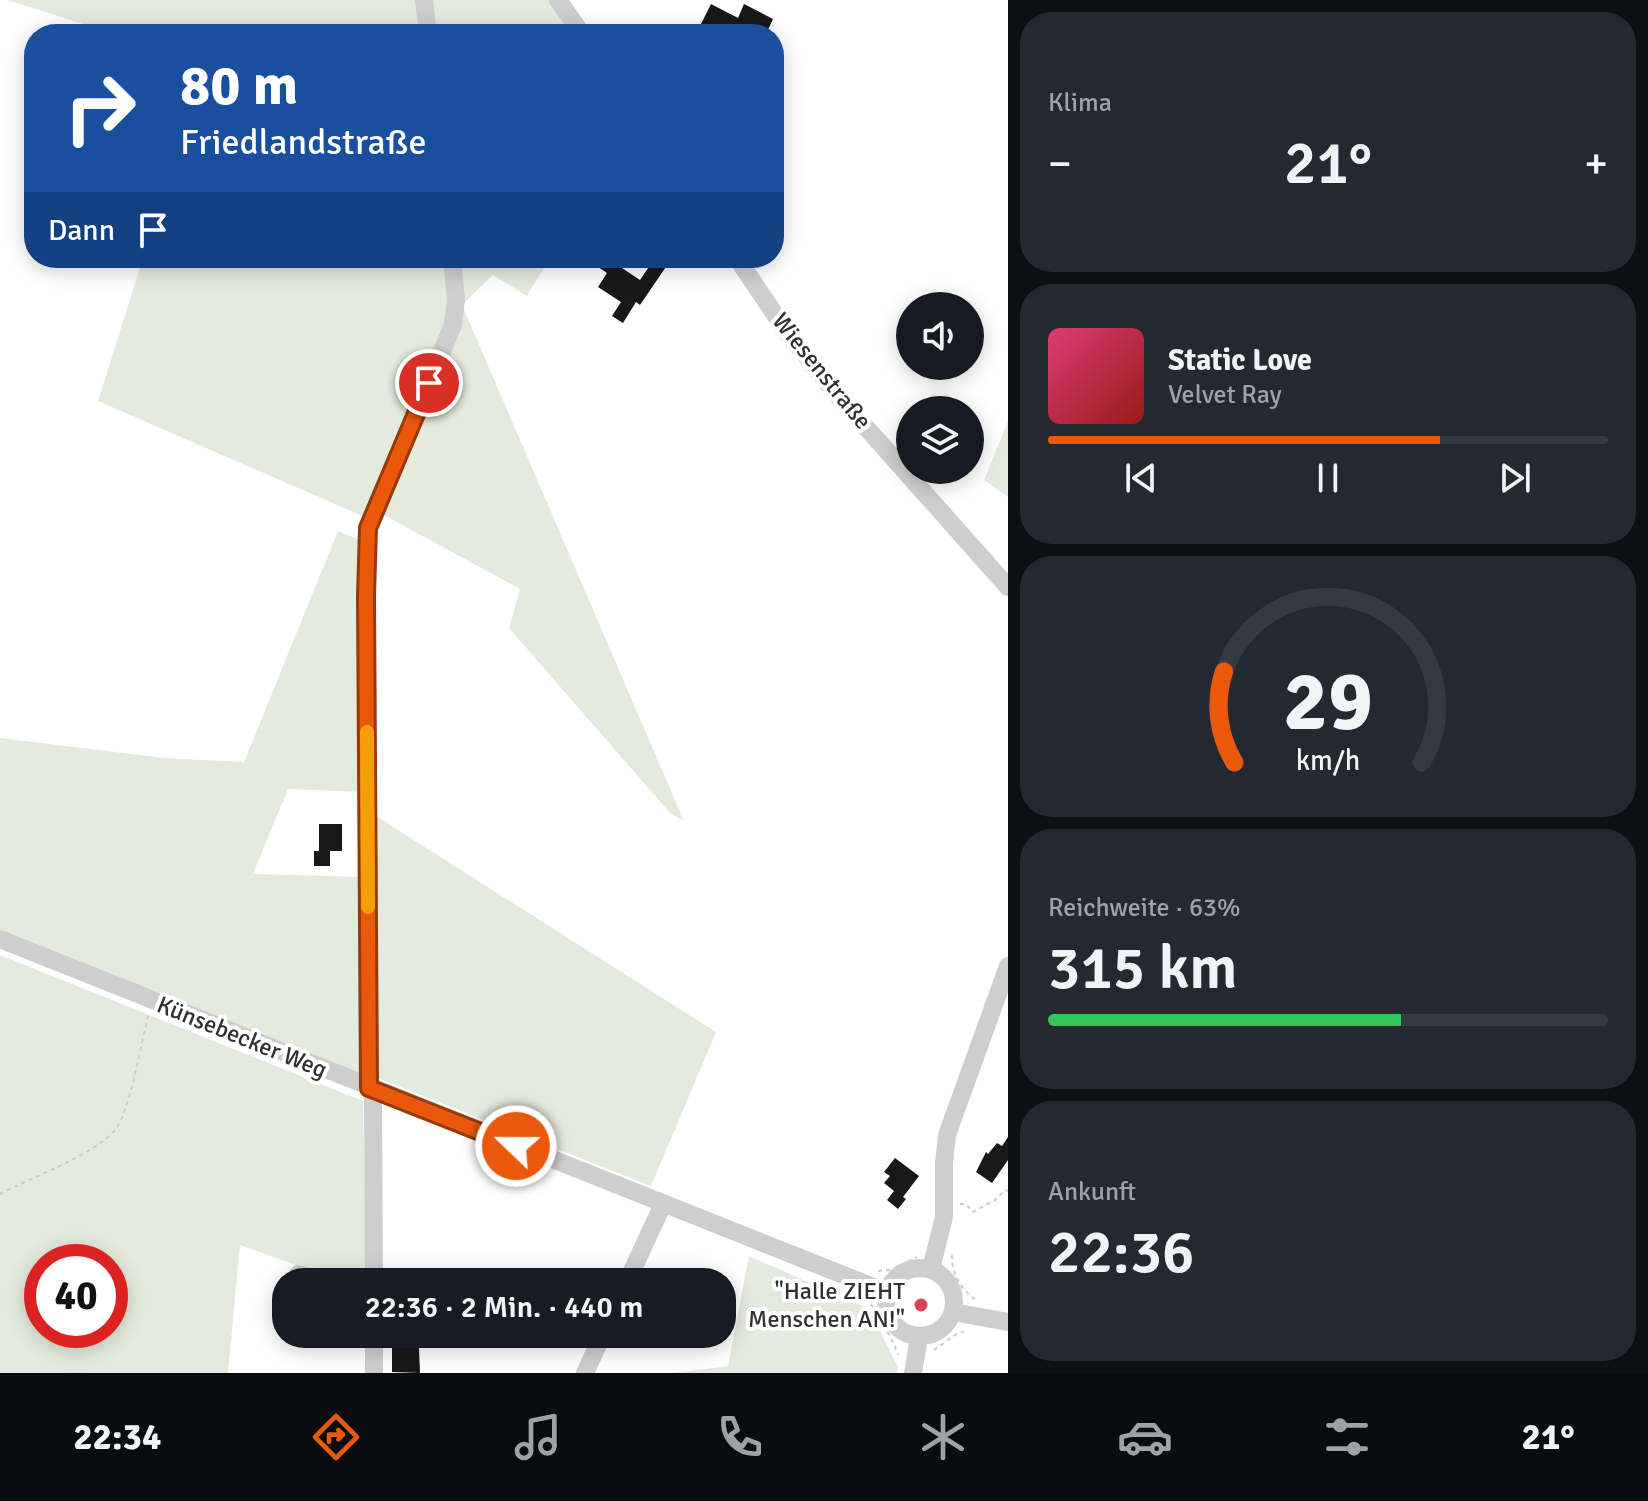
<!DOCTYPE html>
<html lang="de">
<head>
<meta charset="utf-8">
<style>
  body { margin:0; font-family:Signika,sans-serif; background:#242831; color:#f1f3f6; height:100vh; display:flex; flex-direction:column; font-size:30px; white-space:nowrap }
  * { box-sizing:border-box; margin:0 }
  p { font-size:26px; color:#9ea1a6 }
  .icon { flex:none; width:44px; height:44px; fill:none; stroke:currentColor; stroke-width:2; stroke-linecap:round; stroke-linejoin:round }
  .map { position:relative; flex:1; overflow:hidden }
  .sheet { display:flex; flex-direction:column; gap:12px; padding:12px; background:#0d0f14; width:640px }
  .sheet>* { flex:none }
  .banner { position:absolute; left:24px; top:24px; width:760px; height:244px; border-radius:32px; box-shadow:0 4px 20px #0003; background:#1a4fa0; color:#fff; overflow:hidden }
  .fabs { position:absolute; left:896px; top:292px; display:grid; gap:16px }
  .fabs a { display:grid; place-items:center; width:88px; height:88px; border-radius:50%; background:#171b24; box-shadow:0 4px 20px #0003; font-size:40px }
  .speed { position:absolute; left:24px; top:1244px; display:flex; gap:16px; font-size:40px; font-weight:700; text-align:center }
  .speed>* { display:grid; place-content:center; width:104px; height:104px; border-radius:50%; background:#171b24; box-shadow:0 4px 20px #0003; line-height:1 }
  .speed .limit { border:12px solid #d22; background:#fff; color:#111 }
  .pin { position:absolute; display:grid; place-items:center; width:68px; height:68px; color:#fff; margin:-34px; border:4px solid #fff; border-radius:50%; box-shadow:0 2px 8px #0007 }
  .me { position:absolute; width:88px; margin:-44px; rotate:292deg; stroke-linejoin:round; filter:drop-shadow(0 0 6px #0008) }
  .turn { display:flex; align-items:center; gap:28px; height:168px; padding:0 24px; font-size:36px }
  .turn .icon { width:104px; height:104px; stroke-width:2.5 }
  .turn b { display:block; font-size:56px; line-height:68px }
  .then { display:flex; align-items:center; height:76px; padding:0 24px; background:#0003; gap:16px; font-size:30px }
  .big { font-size:60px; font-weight:600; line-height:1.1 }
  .sheet .tile { flex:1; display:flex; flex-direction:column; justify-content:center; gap:12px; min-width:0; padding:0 28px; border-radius:32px; background:#242831 }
  .sheet .dial { align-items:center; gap:0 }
  .dial svg { height:208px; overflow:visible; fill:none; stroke:#363941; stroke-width:7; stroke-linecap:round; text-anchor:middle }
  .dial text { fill:#f1f3f6; stroke:none }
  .song { display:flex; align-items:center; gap:24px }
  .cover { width:96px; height:96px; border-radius:12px; background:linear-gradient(135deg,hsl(340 70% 55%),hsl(0 70% 35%)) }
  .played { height:8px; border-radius:4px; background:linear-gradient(90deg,#ea580c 70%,#363941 70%) }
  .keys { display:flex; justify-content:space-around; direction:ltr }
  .heat { display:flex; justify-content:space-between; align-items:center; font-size:44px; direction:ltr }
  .charge { height:12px; border-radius:6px; background:linear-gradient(90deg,#34c759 63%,#363941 0) }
  .trip { position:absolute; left:272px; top:1268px; width:464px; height:80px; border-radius:32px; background:#171b24; box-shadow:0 4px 20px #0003; font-weight:600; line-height:80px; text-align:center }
  .tabs { display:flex; height:128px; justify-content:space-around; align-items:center; background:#090b0e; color:#9ea1a6 }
  .tabs .icon { width:56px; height:56px }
  .tabs .on { color:#ea580c }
  .tabs b { font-size:36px; color:#f1f3f6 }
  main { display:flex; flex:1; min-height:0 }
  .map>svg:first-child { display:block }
  .green { fill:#e5eade; fill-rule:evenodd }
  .building { fill:#181818 }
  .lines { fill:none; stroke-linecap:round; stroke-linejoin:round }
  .path { stroke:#cbcbcb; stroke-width:2; stroke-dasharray:4 4; stroke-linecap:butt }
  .minor { stroke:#cecece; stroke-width:18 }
  .route-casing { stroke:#983908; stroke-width:20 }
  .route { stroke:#ea580c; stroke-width:14 }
  .slow { stroke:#f59e0b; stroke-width:14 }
  .poi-dot { fill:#d84457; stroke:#fff; stroke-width:3 }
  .labels { text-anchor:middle; stroke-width:8; stroke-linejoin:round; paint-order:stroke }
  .street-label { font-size:24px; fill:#313131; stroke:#fff }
  .poi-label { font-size:24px; fill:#313131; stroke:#fff; text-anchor:end }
</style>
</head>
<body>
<main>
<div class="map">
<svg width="1008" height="1373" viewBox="0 0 1008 1373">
  <rect width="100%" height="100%" fill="#fff"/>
  <g class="green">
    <polygon points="7,0 417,0 421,34 115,34"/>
    <polygon points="429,0 549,0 572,34 433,34"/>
    <polygon points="143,258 446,258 449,316 367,518 98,401"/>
    <polygon points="457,258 550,258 527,296 493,275 462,305 684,821 670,813 509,628 520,589 380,513 459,327"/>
    <polygon points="1008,421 1008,497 984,480"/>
    <polygon points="338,531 360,540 364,792 288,789 253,874 365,877 363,1074 0,930 0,738 164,758 244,762"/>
    <polygon points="376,816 716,1032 651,1186 375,1077"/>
    <path d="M 0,955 L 363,1101 L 367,1282 L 343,1282 L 240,1245 L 228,1373 L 0,1373 ZM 42,1262 L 110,1262 L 110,1330 L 42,1330 Z"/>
    <polygon points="749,1256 869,1309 898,1367 897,1373 673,1373 728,1366"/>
  </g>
  <g class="building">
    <polygon points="711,4 738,18 744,4 773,19 766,34 696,34"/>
    <polygon points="585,258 607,258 640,280 655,258 672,258 640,305 636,302 623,323 612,316 621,302 598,287 607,273"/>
    <polygon points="319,824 342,824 342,851 330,851 330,866 314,866 314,851 319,851"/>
    <polygon points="1008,1137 1008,1160 992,1183 976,1172 986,1152 988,1154 997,1143 1002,1146"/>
    <polygon points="895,1158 919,1176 903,1197 906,1199 898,1209 887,1200 894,1191 884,1183 890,1176 884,1172"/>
    <polygon points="413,1334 435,1334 435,1348 419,1348 420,1373 392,1372 392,1341 396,1341 396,1337 413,1337"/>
  </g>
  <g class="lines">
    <g class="path">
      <path d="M 0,1194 C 30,1178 94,1155 115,1130 C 129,1113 142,1041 148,1016"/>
      <polyline points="960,1204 966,1204 973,1212 995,1200 1005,1190 1008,1191"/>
      <path d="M 952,1255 C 951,1273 961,1290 976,1300"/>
      <polyline points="878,1271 890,1270 917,1257"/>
      <path d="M 871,1304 C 878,1315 896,1345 898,1355"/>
      <polyline points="934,1350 958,1333 966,1331"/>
    </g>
    <g class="minor">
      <polyline points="424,0 428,34"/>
      <polyline points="558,0 582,34"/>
      <polyline points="737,258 786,331 839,397 1008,587"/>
      <polyline points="0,939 886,1292"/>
      <circle cx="920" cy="1302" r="34"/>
      <polyline points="931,1269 944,1217 944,1163 947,1135 1008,966"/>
      <polyline points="298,1274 326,1282"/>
      <polyline points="374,1282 373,1098 369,1088 366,596 368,528 453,325 456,300 452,258"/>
      <polyline points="627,1282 663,1204"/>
      <polyline points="953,1312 1008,1322"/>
      <polyline points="374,1334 374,1373"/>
      <polyline points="585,1373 603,1334"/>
      <polyline points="913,1373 919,1337"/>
    </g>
  </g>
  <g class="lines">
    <defs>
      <polyline id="route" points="429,383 368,528 366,596 369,1088 516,1146"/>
    </defs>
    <use href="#route" class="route-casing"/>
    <use href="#route" class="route"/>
    <polyline class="slow" points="367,732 368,907"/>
  </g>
  <circle class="poi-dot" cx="921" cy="1305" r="8"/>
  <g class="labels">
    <g class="street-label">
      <text transform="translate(822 371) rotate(51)" y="8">Wiesenstraße</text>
      <text transform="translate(242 1037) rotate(22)" y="8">Künsebecker Weg</text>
    </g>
    <g class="poi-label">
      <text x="905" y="1299">"Halle ZIEHT<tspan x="905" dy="28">Menschen AN!"</tspan></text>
    </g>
  </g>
</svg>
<div class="fabs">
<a><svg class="icon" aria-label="sound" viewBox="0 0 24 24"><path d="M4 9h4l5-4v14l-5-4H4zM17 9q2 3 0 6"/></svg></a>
<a><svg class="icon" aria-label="layers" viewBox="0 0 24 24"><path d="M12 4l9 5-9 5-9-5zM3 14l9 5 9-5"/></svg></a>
</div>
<div class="speed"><div class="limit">40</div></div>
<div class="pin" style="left:429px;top:383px;background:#d93025"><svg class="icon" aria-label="arrive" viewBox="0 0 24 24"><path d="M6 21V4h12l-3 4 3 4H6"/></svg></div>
<svg class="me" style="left:516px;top:1146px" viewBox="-20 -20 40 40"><circle r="17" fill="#ea580c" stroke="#fff" stroke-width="3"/><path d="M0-11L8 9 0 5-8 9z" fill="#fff"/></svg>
<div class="trip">22:36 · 2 Min. · 440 m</div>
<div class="banner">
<div class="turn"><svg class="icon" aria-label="right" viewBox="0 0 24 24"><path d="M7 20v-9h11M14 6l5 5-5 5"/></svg><div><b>80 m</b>Friedlandstraße</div></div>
<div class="then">Dann<svg class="icon" aria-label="arrive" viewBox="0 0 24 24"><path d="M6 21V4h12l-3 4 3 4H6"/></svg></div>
</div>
</div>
<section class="sheet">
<div class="tile"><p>Klima</p>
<div class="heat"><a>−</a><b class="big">21°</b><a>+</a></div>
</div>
<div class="tile">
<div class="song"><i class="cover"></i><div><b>Static Love</b><p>Velvet Ray</p></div></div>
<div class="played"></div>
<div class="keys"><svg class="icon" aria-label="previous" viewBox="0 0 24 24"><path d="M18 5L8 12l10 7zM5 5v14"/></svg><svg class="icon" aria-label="pause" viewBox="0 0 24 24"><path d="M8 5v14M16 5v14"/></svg><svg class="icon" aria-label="next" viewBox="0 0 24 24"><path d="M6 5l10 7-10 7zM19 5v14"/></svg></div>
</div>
<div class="tile dial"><svg viewBox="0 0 100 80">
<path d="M14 69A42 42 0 1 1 86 69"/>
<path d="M14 69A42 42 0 0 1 10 34" stroke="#ea580c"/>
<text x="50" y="56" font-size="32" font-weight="700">29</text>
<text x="50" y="72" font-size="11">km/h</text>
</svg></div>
<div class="tile"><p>Reichweite · 63%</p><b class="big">315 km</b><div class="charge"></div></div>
<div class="tile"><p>Ankunft</p><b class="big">22:36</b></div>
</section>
</main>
<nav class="tabs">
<b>22:34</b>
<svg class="icon on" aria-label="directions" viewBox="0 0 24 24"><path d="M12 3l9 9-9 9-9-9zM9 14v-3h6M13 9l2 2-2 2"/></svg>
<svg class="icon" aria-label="music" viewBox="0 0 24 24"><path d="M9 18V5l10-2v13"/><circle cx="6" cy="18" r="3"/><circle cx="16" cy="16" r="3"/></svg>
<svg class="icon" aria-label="phone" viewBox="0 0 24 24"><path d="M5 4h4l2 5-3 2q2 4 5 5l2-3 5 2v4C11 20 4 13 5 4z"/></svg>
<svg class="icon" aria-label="climate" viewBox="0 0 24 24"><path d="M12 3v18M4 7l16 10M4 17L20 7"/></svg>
<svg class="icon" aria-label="car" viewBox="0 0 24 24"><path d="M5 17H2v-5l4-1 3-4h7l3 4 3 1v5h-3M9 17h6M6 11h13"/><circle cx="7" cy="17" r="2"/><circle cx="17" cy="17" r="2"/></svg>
<svg class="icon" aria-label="filters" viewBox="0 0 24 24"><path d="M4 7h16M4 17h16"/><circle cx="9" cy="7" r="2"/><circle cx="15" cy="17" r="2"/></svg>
<b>21°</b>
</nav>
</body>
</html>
